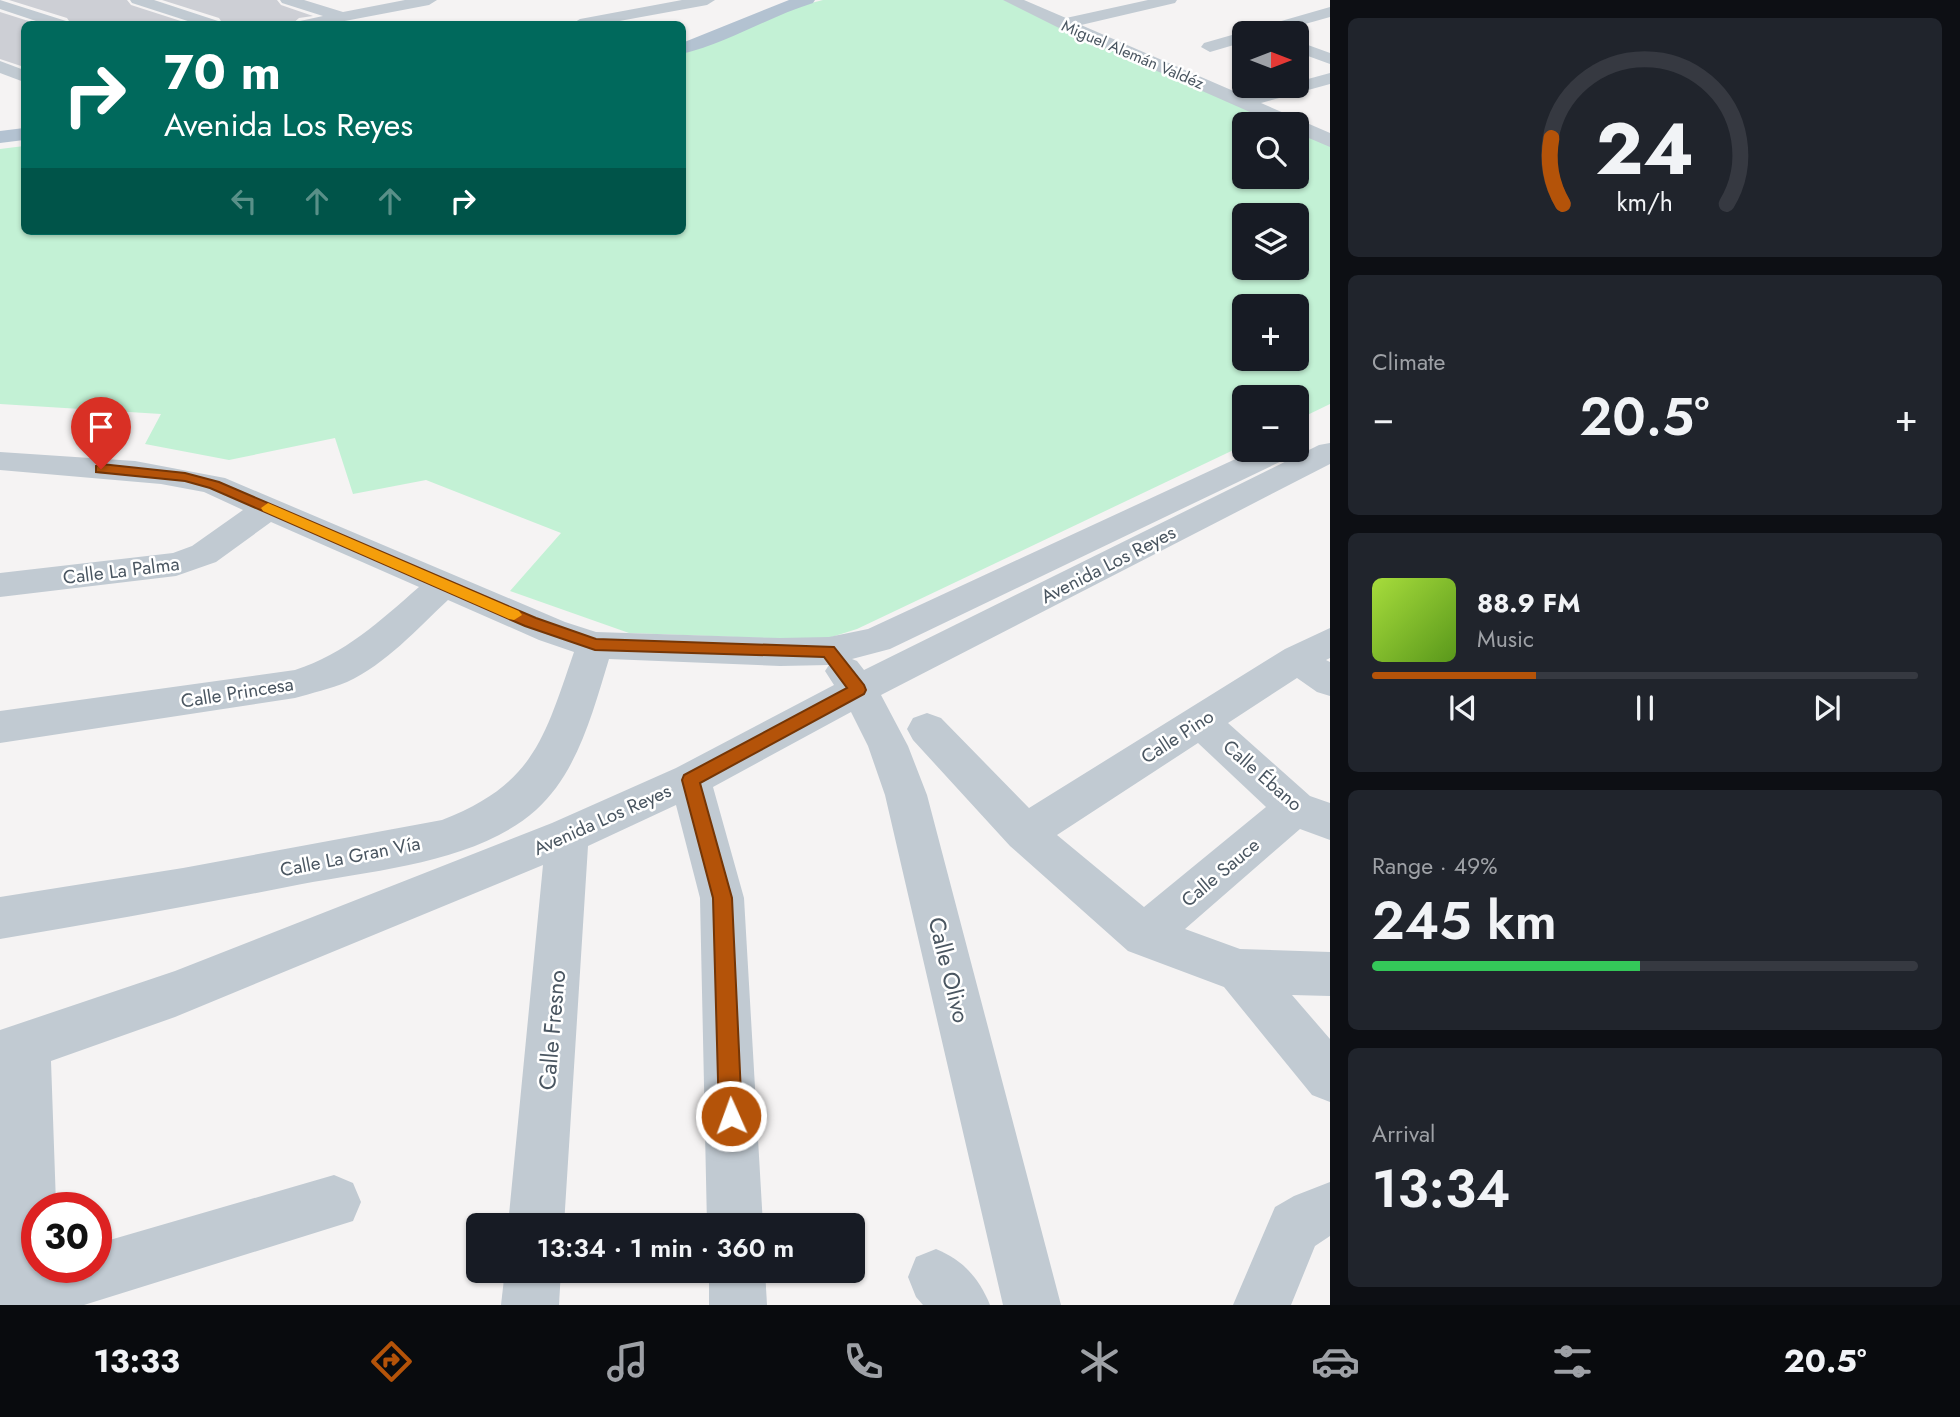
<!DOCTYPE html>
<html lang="en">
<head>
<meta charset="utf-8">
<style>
  body { margin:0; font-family:Jost,sans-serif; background:#20242c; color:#f1f3f6; height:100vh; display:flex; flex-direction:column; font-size:26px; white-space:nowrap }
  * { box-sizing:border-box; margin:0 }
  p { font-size:23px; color:#9ea1a6 }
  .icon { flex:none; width:38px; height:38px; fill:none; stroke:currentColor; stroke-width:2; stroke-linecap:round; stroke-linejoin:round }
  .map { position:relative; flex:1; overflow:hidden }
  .panel { display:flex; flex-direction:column; gap:18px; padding:18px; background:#0d0f14; width:630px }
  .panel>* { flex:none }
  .banner { position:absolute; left:21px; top:21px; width:665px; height:214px; border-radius:10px; box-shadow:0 2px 5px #0004; background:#00695c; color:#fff; overflow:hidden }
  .needle { width:46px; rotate:90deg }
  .buttons { position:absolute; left:1232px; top:21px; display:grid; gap:14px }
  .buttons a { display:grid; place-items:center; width:77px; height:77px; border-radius:10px; background:#171b24; box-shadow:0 2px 5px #0004; font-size:35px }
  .speed { position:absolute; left:21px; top:1192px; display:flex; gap:14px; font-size:35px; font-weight:700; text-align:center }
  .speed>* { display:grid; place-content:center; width:91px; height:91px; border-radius:50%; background:#171b24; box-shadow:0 2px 5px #0004; line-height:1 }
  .speed .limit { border:10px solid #d22; background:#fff; color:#111 }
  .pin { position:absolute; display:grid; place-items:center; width:60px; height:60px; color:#fff; margin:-72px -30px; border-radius:50% 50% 50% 0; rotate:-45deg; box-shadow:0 0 7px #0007 }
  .pin .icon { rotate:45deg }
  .me { position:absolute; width:77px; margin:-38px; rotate:358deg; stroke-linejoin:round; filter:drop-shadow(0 0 5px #0008) }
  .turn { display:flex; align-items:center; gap:24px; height:147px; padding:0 28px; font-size:32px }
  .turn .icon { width:91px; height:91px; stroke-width:2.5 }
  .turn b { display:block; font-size:49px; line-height:60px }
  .lanes { display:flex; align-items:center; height:66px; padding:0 28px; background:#0003; justify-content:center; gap:35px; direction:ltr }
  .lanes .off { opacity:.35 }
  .big { font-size:52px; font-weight:600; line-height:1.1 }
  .panel .tile { flex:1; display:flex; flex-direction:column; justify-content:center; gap:10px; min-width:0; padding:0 24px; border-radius:10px; background:#20242c }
  .panel .dial { align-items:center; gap:0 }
  .dial svg { height:182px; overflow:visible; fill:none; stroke:#363941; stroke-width:7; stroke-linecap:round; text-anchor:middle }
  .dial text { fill:#f1f3f6; stroke:none }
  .song { display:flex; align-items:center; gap:21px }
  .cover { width:84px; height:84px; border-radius:10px; background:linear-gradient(135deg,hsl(80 70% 55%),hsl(90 70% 35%)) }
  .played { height:7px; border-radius:4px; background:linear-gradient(90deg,#b45309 30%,#363941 30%) }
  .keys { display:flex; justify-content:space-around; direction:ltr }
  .heat { display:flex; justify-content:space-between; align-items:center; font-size:38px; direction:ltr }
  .charge { height:10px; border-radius:5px; background:linear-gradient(90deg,#34c759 49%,#363941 0) }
  .trip { position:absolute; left:466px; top:1213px; width:399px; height:70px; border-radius:10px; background:#171b24; box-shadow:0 2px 5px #0004; font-weight:600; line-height:70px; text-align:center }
  .tab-bar { display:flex; height:112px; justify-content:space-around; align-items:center; background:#090b0e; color:#9ea1a6 }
  .tab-bar .icon { width:49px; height:49px }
  .tab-bar .on { color:#b45309 }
  .tab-bar b { font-size:32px; color:#f1f3f6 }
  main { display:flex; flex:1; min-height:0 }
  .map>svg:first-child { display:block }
  .green { fill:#c3f1d5; fill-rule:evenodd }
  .building { fill:#cdcfd5 }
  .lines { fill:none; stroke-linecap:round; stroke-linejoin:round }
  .minor { fill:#c1cad2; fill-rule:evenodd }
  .major { fill:#b3c2d1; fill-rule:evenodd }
  .route { fill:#b45309; stroke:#753606; stroke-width:2 }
  .slow { fill:#f59e0b }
  .labels { text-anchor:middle; stroke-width:5; stroke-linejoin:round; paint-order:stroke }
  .far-street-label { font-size:16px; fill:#4a5661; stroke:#fff }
  .street-label { font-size:19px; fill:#4a5661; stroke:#fff }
  .near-street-label { font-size:23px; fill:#4a5661; stroke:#fff }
</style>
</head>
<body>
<main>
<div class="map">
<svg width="1330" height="1305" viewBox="0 0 1330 1305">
  <rect width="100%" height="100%" fill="#f5f3f3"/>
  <path class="green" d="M 823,0 L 1004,0 L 1283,124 L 1244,124 L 1244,177 L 1297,177 L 1297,130 L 1330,145 L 1330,404 L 1297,420 L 1297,397 L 1244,397 L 1244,445 L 857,629 L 822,640 L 629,633 L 510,591 L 561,533 L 426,480 L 353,494 L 335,438 L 229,460 L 145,444 L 161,414 L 0,404 L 0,149 L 24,146 L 24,231 L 682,231 L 683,54 L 784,10 ZM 1244,215 L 1297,215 L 1297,268 L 1244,268 ZM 1244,306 L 1297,306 L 1297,359 L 1244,359 Z"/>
  <g class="building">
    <polygon points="9,0 127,0 131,5 190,24 71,24 67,18"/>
    <polygon points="162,0 277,0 281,5 313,16 299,18 292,24 223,24 219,18"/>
    <polygon points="0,12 38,24 24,24 24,67 0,59"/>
  </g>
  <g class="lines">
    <g class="minor">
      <polygon points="0,0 66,21 68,24 45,24 0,9"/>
      <polygon points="130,0 154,0 218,21 220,24 197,24 132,3"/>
      <polygon points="280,0 304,0 343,12 405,0 437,0 429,5 329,24 298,24 300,21 323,16 282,3"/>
      <polygon points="682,0 715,0 707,5 603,24 572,24 580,19"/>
      <polygon points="1003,0 1024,0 1066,18 1148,0 1177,0 1175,3 1081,25 1245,96 1282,86 1297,86 1297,82 1330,73 1330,84 1261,103 1330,133 1330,147 1297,133 1297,124 1277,124 1057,27"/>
      <polygon points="1330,7 1330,17 1273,33 1244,33 1244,42 1210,52 1201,47 1204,43"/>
      <polygon points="1297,41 1330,53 1330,64 1297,52"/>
      <polygon points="0,61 24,70 24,82 0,73"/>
      <path d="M 1330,443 L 1330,464 L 881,695 L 908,746 L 927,795 L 1061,1305 L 1003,1305 L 885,795 L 868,746 L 851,712 L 713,787 L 744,898 L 763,1225 L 707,1225 L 700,898 L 676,805 L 588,846 L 564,1225 L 508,1225 L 543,865 L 175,1017 L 51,1061 L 56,1204 L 56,1208 L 37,1208 L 37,1267 L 96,1267 L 96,1244 L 334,1175 L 353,1183 L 361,1202 L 353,1221 L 84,1305 L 0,1305 L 0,1030 L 175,971 L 552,823 L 676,768 L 834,685 L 825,671 L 829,665 L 780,666 L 609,659 C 593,711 578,772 536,810 C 478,862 376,870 302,884 C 202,904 101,922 0,939 L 0,897 L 183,868 L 442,820 C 534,784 544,739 574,652 L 539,640 L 448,600 C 417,629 386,664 347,682 C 330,689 312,693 295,698 L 0,743 L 0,711 L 295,670 C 345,654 380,621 419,587 L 271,522 L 216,562 L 176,576 L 0,597 L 0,573 L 173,553 L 192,546 L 243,510 L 204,492 L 161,484 L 0,470 L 0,452 L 135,461 L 225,478 L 565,622 L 596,632 L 780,638 L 829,637 L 868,629 L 1255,450 L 1294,450 L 1290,457 L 890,649 L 852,659 L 857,661 L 864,670 L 1319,445 Z"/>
      <path d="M 1330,628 L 1330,658 L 1326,660 L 1330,662 L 1330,696 L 1317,692 L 1297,678 L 1228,723 L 1310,796 L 1330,803 L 1330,840 L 1300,829 L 1185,929 L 1240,949 L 1330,952 L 1330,996 L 1292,995 L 1330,1039 L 1330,1102 L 1312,1095 L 1224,987 L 1128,951 L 1010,846 L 913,740 L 907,729 L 913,718 L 927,713 L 941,718 L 1029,808 L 1285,649 ZM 1198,743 L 1266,807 L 1144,907 L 1057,835 Z"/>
      <polygon points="1330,1182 1330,1236 1315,1246 1291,1305 1233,1305 1275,1207 1294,1196"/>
      <path d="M 936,1249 C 963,1260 979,1278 990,1305 L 923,1305 L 916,1297 L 908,1277 L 916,1257 Z"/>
      <polygon points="505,1270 561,1270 559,1305 501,1305"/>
      <polygon points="709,1270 765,1270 767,1305 709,1305"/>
    </g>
    <g class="major">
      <path d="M 789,0 L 815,0 L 813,3 C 768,17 728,43 682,54 L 682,43 Z"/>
      <polygon points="24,128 24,140 0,143 0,131"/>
    </g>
  </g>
  <polygon class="route" points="101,464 185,473 219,482 536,618 596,639 834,647 864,685 866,690 864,694 700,783 732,898 742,1116 739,1124 731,1127 723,1124 719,1116 713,898 682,780 684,775 847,688 824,657 595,650 525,626 210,488 185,481 96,472 96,466"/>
  <polygon class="slow" points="268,503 519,611 522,615 514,620 509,619 263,511 261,508"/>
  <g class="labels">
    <g class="far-street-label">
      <text transform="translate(1133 54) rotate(23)" y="6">Miguel Alemán Valdéz</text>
    </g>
    <g class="street-label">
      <text transform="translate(1108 564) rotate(-27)" y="7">Avenida Los Reyes</text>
      <text transform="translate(121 570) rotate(-7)" y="7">Calle La Palma</text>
      <text transform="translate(237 692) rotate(-9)" y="7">Calle Princesa</text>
      <text transform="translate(1177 736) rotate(-33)" y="7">Calle Pino</text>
      <text transform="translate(1263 775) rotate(41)" y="7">Calle Ébano</text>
      <text transform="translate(602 819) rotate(-24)" y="7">Avenida Los Reyes</text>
      <text transform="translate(350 856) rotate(-11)" y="7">Calle La Gran Vía</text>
      <text transform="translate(1220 872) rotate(-40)" y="7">Calle Sauce</text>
    </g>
    <g class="near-street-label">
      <text transform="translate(949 970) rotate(76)" y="8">Calle Olivo</text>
      <text transform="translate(552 1030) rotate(-85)" y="8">Calle Fresno</text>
    </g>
  </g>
</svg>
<div class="buttons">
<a><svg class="needle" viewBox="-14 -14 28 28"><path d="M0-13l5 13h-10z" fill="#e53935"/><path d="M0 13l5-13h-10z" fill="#9ea1a6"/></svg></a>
<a><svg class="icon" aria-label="search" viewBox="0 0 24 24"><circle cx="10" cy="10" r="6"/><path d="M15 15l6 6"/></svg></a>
<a><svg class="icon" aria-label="layers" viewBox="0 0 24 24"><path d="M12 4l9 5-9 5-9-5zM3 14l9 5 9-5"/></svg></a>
<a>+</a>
<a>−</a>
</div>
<div class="speed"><div class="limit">30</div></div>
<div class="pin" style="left:101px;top:469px;background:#d93025"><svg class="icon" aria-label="arrive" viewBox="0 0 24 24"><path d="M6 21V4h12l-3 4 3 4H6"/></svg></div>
<svg class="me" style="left:731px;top:1116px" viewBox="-20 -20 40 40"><circle r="17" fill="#b45309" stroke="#fff" stroke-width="3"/><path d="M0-11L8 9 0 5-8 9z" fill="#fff"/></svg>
<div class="trip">13:34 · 1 min · 360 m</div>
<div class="banner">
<div class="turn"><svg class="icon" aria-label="right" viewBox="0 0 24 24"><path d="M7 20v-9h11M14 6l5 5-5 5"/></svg><div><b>70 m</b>Avenida Los Reyes</div></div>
<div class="lanes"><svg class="icon off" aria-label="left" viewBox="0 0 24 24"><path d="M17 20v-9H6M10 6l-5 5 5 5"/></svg><svg class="icon off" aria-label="ahead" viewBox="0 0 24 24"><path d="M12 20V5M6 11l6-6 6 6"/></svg><svg class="icon off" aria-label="ahead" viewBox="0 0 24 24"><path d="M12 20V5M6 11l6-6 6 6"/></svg><svg class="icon" aria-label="right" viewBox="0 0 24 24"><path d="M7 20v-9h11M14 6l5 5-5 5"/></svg></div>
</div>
</div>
<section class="panel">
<div class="tile dial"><svg viewBox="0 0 100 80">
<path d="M14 69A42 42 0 1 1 86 69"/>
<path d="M14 69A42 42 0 0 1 9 40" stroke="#b45309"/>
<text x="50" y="56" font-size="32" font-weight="700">24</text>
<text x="50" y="72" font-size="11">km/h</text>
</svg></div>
<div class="tile"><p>Climate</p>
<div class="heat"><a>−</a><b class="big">20.5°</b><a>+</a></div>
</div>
<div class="tile">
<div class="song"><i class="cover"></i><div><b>88.9 FM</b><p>Music</p></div></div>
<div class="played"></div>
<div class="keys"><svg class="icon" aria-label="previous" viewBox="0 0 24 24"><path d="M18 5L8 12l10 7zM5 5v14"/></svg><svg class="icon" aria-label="pause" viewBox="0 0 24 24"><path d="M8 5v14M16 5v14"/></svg><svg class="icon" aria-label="next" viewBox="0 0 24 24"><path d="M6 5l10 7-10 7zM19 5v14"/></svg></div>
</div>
<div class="tile"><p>Range · 49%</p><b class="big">245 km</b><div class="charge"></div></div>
<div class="tile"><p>Arrival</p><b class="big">13:34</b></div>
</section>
</main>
<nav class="tab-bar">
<b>13:33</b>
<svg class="icon on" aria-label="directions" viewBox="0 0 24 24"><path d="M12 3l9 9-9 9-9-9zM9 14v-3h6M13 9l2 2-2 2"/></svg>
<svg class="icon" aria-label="music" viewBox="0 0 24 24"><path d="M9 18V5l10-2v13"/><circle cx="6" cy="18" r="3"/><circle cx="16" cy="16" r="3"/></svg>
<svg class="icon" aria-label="phone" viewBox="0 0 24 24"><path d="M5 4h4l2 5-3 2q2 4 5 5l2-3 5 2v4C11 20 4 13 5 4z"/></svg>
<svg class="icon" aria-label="climate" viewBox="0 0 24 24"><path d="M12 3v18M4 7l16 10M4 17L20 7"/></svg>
<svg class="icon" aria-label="car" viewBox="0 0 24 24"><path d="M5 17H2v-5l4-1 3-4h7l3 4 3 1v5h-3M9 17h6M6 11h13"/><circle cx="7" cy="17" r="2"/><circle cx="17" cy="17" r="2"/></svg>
<svg class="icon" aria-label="filters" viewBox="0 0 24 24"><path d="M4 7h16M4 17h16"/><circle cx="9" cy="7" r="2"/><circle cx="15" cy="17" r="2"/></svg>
<b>20.5°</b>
</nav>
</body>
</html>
